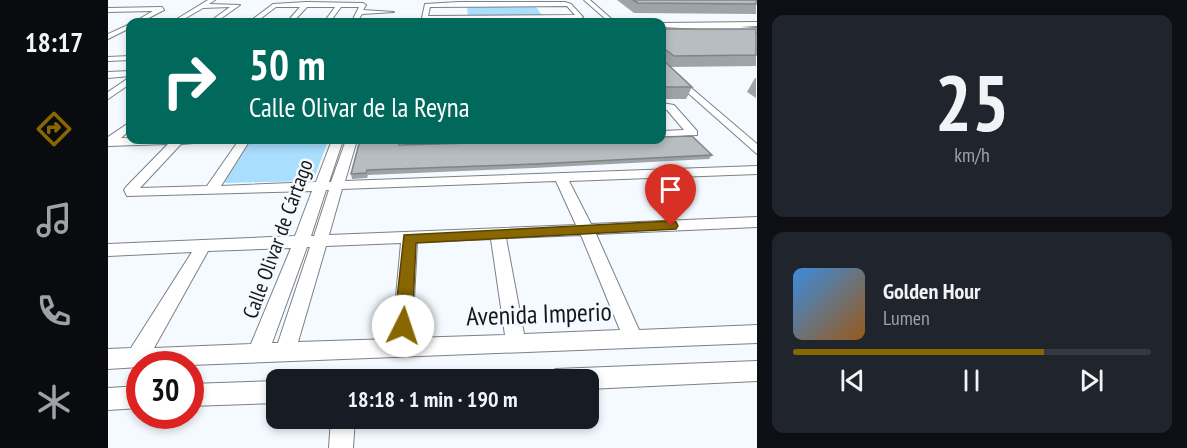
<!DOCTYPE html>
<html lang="es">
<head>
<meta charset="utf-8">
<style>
  body { margin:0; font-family:"PT Sans Narrow",sans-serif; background:#20242c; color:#f1f3f6; height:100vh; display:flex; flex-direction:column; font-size:22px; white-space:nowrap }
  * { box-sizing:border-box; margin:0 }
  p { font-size:20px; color:#9ea1a6 }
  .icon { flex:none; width:33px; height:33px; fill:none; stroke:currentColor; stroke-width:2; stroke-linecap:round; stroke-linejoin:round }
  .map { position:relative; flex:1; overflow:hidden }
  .details { display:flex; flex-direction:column; gap:15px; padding:15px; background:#0d0f14; width:430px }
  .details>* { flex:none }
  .hud { position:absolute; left:18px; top:18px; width:540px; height:126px; border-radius:12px; box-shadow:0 3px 9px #0003; background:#00695c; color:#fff; overflow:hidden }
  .speed { position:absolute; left:18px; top:351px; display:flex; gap:12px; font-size:30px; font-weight:700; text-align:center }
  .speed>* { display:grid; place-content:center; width:78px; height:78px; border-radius:50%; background:#171b24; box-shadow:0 3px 9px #0003; line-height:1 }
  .speed .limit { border:9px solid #d22; background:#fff; color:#111 }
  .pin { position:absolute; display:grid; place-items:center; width:51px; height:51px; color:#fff; margin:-62px -26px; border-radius:50% 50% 50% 0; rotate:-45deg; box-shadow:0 0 6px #0007 }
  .pin .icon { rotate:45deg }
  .me { position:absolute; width:66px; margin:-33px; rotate:4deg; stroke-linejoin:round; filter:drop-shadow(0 0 4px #0008) }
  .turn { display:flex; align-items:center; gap:21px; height:126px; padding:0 24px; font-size:27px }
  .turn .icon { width:78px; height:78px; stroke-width:2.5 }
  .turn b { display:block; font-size:42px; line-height:51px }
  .details .tile { flex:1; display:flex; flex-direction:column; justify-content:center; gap:9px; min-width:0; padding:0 21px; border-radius:12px; background:#20242c }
  .details .dial { align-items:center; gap:0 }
  .dial b { font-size:78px; line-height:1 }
  .song { display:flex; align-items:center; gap:18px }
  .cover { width:72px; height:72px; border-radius:9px; background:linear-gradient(135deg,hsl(210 70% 55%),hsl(30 70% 35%)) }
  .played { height:6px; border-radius:3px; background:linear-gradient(90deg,#886702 70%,#363941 70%) }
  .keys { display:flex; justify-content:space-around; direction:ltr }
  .trip { position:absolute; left:158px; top:369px; width:333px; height:60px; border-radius:12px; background:#171b24; box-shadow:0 3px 9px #0003; font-weight:700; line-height:60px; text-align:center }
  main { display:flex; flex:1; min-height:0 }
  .dock { display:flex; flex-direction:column; width:108px; justify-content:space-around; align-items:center; background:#090b0e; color:#9ea1a6 }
  .dock .icon { width:42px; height:42px }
  .dock .selected { color:#886702 }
  .dock b { font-size:27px; color:#f1f3f6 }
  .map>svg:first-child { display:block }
  .green { fill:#a9defe }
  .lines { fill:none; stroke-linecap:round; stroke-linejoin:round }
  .minor-casing { stroke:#7b8185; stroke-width:2 }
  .minor { fill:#fff; fill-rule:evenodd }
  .wall { fill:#9da3a6 }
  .building { fill:#b7bdc1; stroke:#808487; stroke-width:1.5 }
  .route { fill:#886702; stroke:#584301; stroke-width:1.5 }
  .labels { text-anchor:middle; stroke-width:5; stroke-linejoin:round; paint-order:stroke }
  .street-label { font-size:21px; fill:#151719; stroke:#f4faff }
  .near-street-label { font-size:26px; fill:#151719; stroke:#f4faff }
</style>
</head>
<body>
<main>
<nav class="dock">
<b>18:17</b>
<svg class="icon selected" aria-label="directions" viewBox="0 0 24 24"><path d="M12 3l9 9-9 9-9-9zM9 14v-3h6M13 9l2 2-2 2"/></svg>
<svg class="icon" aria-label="music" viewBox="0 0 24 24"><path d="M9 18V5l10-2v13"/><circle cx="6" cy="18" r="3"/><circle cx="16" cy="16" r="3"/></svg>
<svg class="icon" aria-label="phone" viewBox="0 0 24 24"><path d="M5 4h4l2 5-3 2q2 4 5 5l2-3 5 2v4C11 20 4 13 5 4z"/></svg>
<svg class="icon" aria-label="climate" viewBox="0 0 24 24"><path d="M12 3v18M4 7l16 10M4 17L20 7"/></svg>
</nav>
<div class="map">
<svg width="649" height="448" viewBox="0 0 649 448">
  <rect width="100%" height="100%" fill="#f4faff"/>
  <g class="green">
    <polygon points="359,5 427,5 435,17 360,18"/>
    <polygon points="202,140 220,141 207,176 202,181 117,183 117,178 140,143"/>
  </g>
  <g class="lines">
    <defs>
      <g id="minor">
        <polygon points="100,0 107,0 101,4 132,5 108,22 101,22 122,7 95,8 71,22 64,22"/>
        <polygon points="476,0 482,0 507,22 501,22"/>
        <polygon points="198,2 255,3 258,5 255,10 286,12 254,14 249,22 238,22 245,19 251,7 233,7 222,22 216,22 227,7 199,7 185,22 179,22 192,7 168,7 148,22 141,22 165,4"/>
        <path d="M 351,2 L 457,2 L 463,4 L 475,17 L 472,19 L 317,20 L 314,18 L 317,4 ZM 459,6 L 467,15 L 320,16 L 322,7 Z"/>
        <polygon points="54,7 56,10 33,22 26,22 45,11 0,12 0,8"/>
        <polygon points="649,22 649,26 632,27 649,28 649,32 554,27 554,23"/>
        <polygon points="22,24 22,28 0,39 0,34"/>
        <polygon points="22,56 22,60 0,61 0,57"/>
        <polygon points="554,63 649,144 649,154 554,70"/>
        <polygon points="22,71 22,76 0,78 0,72"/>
        <polygon points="22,77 22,84 0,99 0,92"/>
        <polygon points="554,103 566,105 589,131 589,135 554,137 554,131 576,130 559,110 554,109"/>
        <path d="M 22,122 L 22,130 L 13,138 L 92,140 L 86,143 L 73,144 L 32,188 L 99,186 L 131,140 L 142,140 L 113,186 L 208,182 L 224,140 L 235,140 L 221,182 L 223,182 L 238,140 L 249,140 L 237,181 L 649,166 L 649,174 L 461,181 L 483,224 L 649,217 L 649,227 L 488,234 L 531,330 L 649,325 L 649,343 L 82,365 L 32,364 L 32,367 L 0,369 L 0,349 L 23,348 L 84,252 L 0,256 L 0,244 L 187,236 L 204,191 L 19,196 L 16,190 L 18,187 L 60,144 L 0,146 L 0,137 ZM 448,181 L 468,225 L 221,235 L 234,189 ZM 218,190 L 221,190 L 206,236 L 203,236 ZM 473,235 L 512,330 L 416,334 L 398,238 ZM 383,239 L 397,335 L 304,338 L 309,242 ZM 293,243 L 284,339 L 190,342 L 218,246 ZM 199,247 L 202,247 L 170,343 L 164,343 ZM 183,248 L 143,344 L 46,348 L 100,251 Z"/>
        <polygon points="307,140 374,140 368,143 313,143"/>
        <polygon points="649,361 649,381 480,389 480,380 437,380 440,373 448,369"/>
        <polygon points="168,381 168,403 82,406 82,384"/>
        <polygon points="32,386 32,408 0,410 0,388"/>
        <polygon points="223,418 247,418 245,448 221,448"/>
      </g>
    </defs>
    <use href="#minor" class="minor-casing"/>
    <use href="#minor" class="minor"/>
  </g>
  <g class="wall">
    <polygon points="509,0 648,0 648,14 526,13"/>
    <polygon points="554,29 648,29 648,66 562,67 584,87 578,99 554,99"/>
    <polygon points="647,78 648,78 648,98 639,92"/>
    <polygon points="252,140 292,140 291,145 604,155 601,159 426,168 260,175 259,178 244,179 243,174"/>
  </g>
  <g class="building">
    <polygon points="525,0 648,0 648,4 530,3"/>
    <polygon points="554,29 648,29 648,55 566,56 558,50 556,56 554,56"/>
    <polygon points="554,59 584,87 554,87"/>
    <polygon points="584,136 604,155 427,164 259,170 258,173 243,174 252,140 291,140 291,145 469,140 554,140 554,137"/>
  </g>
  <polygon class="route" points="563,221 568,222 570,226 568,229 308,243 304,326 301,331 295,334 289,331 286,326 296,235"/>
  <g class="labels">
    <g class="street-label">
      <text transform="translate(170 239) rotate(-70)" y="7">Calle Olivar de Cártago</text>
    </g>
    <g class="near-street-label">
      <text transform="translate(431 314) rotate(-2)" y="9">Avenida Imperio</text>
    </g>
  </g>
</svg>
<div class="speed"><div class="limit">30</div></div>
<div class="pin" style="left:563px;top:226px;background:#d93025"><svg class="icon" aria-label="arrive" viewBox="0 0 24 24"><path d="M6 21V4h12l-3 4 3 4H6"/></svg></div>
<svg class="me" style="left:295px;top:326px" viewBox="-20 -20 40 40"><circle r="19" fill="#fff"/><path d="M0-13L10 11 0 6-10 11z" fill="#886702"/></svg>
<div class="trip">18:18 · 1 min · 190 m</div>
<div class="hud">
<div class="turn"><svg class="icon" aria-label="right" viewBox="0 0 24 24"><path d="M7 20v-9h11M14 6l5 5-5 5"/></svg><div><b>50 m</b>Calle Olivar de la Reyna</div></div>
</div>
</div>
<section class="details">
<div class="tile dial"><b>25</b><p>km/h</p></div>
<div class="tile">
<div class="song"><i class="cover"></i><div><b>Golden Hour</b><p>Lumen</p></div></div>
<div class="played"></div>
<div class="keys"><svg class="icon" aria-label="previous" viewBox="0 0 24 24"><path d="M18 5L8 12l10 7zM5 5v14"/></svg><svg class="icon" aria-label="pause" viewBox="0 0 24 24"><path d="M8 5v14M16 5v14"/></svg><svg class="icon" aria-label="next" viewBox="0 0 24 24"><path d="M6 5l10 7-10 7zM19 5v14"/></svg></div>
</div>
</section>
</main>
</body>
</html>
